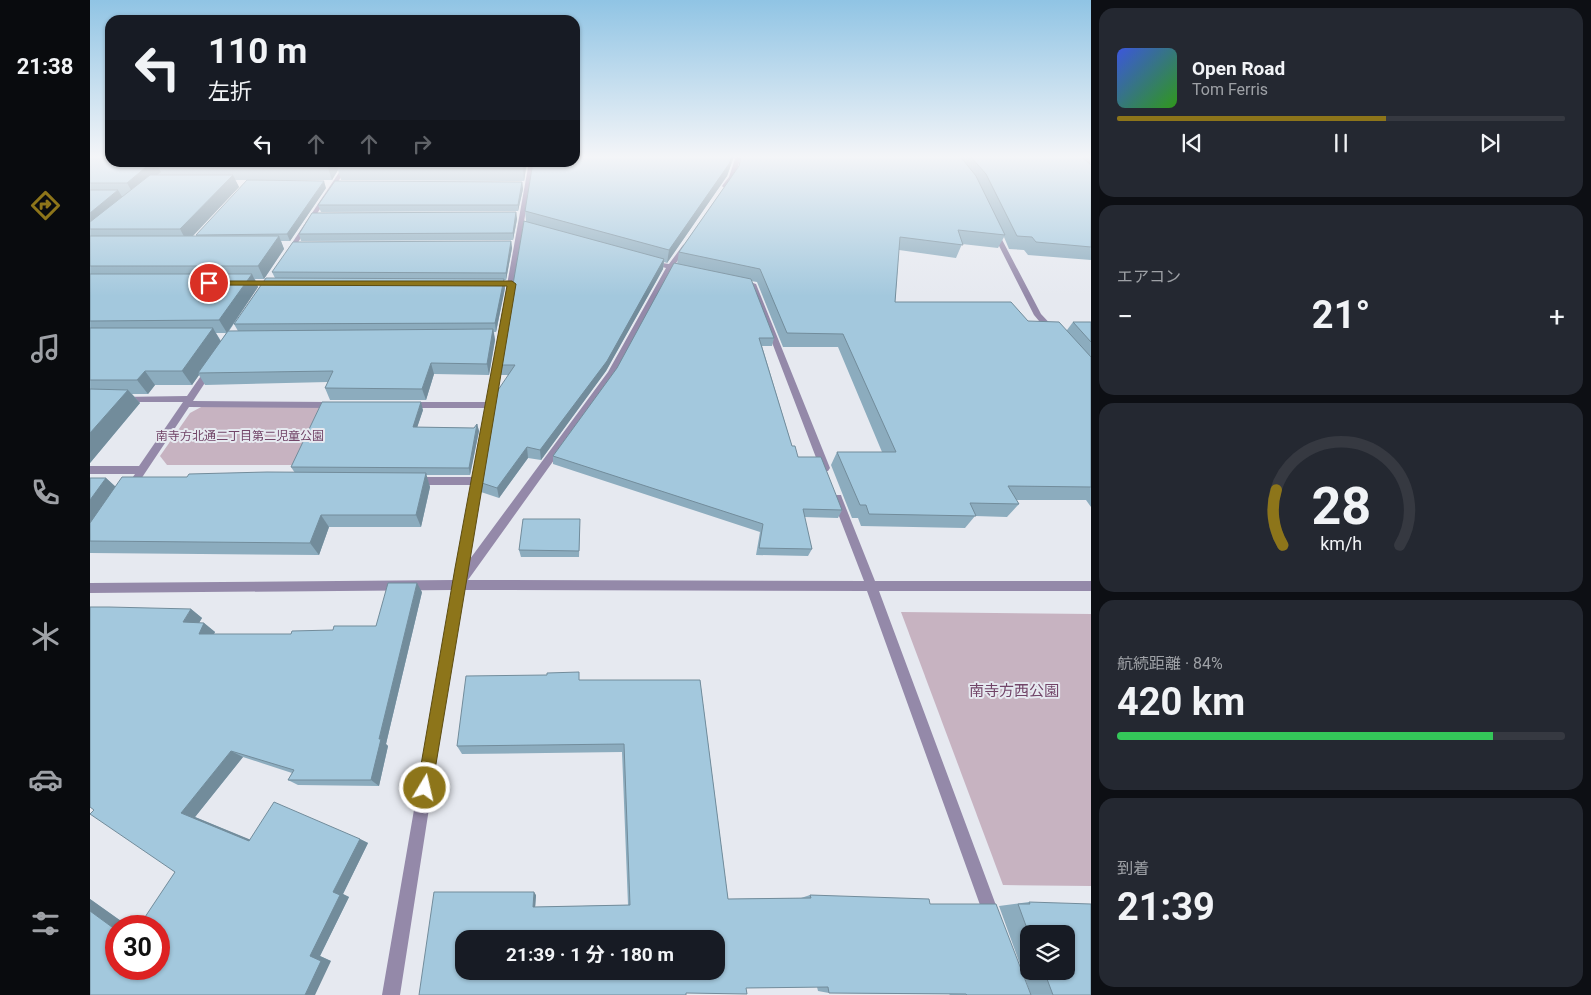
<!DOCTYPE html>
<html lang="ja">
<head>
<meta charset="utf-8">
<style>
  body { margin:0; font-family:Roboto,"Noto Sans JP",sans-serif; background:#242831; color:#f1f3f6; height:100vh; display:flex; flex-direction:column; font-size:19px; white-space:nowrap }
  * { box-sizing:border-box; margin:0 }
  p { font-size:16px; color:#9ea1a6 }
  .icon { flex:none; width:28px; height:28px; fill:none; stroke:currentColor; stroke-width:2; stroke-linecap:round; stroke-linejoin:round }
  .map { position:relative; flex:1; overflow:hidden }
  .side { display:flex; flex-direction:column; gap:8px; padding:8px; background:#0d0f14; width:500px }
  .side>* { flex:none }
  .banner { position:absolute; left:15px; top:15px; width:475px; height:152px; border-radius:15px; box-shadow:0 1px 4px #0004; background:#171b24; color:#f1f3f6; overflow:hidden }
  .controls { position:absolute; left:930px; top:925px; display:grid; gap:10px }
  .controls a { display:grid; place-items:center; width:55px; height:55px; border-radius:10px; background:#171b24; box-shadow:0 1px 4px #0004; font-size:25px }
  .speed { position:absolute; left:15px; top:915px; display:flex; gap:10px; font-size:25px; font-weight:700; text-align:center }
  .speed>* { display:grid; place-content:center; width:65px; height:65px; border-radius:50%; background:#171b24; box-shadow:0 1px 4px #0004; line-height:1 }
  .speed .limit { border:8px solid #d22; background:#fff; color:#111 }
  .pin { position:absolute; display:grid; place-items:center; width:42px; height:42px; color:#fff; margin:-21px; border:2px solid #fff; border-radius:50%; box-shadow:0 1px 5px #0007 }
  .me { position:absolute; width:55px; margin:-28px; rotate:9deg; stroke-linejoin:round; filter:drop-shadow(0 0 4px #0008) }
  .turn { display:flex; align-items:center; gap:18px; height:105px; padding:0 20px; font-size:22px }
  .turn .icon { width:65px; height:65px; stroke-width:2.5 }
  .turn b { display:block; font-size:35px; line-height:42px }
  .lanes { display:flex; align-items:center; height:48px; padding:0 20px; background:#0003; justify-content:center; gap:25px; direction:ltr }
  .lanes .off { opacity:.35 }
  .big { font-size:38px; font-weight:700; line-height:1.1 }
  .side .widget { flex:1; display:flex; flex-direction:column; justify-content:center; gap:8px; min-width:0; padding:0 18px; border-radius:15px; background:#242831 }
  .side .dial { align-items:center; gap:0 }
  .dial svg { height:130px; overflow:visible; fill:none; stroke:#363941; stroke-width:7; stroke-linecap:round; text-anchor:middle }
  .dial text { fill:#f1f3f6; stroke:none }
  .song { display:flex; align-items:center; gap:15px }
  .cover { width:60px; height:60px; border-radius:8px; background:linear-gradient(135deg,hsl(230 70% 55%),hsl(110 70% 35%)) }
  .played { height:5px; border-radius:2px; background:linear-gradient(90deg,#8d751a 60%,#363941 60%) }
  .keys { display:flex; justify-content:space-around; direction:ltr }
  .heat { display:flex; justify-content:space-between; align-items:center; font-size:28px; direction:ltr }
  .charge { height:8px; border-radius:4px; background:linear-gradient(90deg,#34c759 84%,#363941 0) }
  .trip { position:absolute; left:365px; top:930px; width:270px; height:50px; border-radius:15px; background:#171b24; box-shadow:0 1px 4px #0004; font-weight:700; line-height:50px; text-align:center }
  main { display:flex; flex:1; min-height:0 }
  .tabs { display:flex; flex-direction:column; width:90px; justify-content:space-around; align-items:center; background:#090b0e; color:#9ea1a6 }
  .tabs .icon { width:35px; height:35px }
  .tabs .selected { color:#8d751a }
  .tabs b { font-size:22px; color:#f1f3f6 }
  .map>svg:first-child { display:block }
  .green { fill:#c7b3c1 }
  .lines { fill:none; stroke-linecap:round; stroke-linejoin:round }
  .street { fill:#9489a9; fill-rule:evenodd }
  .wall { fill:#8cacbe; fill-rule:evenodd }
  .shaded-wall { fill:#728c9b }
  .building { fill:#a3c8dd; stroke:#728c9b; fill-rule:evenodd }
  .route { fill:#8d751a; stroke:#5c4c11 }
  .labels { text-anchor:middle; stroke-width:4; stroke-linejoin:round; paint-order:stroke }
  .park-label { font-size:12px; fill:#724568; stroke:#e6e9f0 }
  .near-park-label { font-size:15px; fill:#724568; stroke:#e6e9f0 }
</style>
</head>
<body>
<main>
<nav class="tabs">
<b>21:38</b>
<svg class="icon selected" aria-label="directions" viewBox="0 0 24 24"><path d="M12 3l9 9-9 9-9-9zM9 14v-3h6M13 9l2 2-2 2"/></svg>
<svg class="icon" aria-label="music" viewBox="0 0 24 24"><path d="M9 18V5l10-2v13"/><circle cx="6" cy="18" r="3"/><circle cx="16" cy="16" r="3"/></svg>
<svg class="icon" aria-label="phone" viewBox="0 0 24 24"><path d="M5 4h4l2 5-3 2q2 4 5 5l2-3 5 2v4C11 20 4 13 5 4z"/></svg>
<svg class="icon" aria-label="climate" viewBox="0 0 24 24"><path d="M12 3v18M4 7l16 10M4 17L20 7"/></svg>
<svg class="icon" aria-label="car" viewBox="0 0 24 24"><path d="M5 17H2v-5l4-1 3-4h7l3 4 3 1v5h-3M9 17h6M6 11h13"/><circle cx="7" cy="17" r="2"/><circle cx="17" cy="17" r="2"/></svg>
<svg class="icon" aria-label="filters" viewBox="0 0 24 24"><path d="M4 7h16M4 17h16"/><circle cx="9" cy="7" r="2"/><circle cx="15" cy="17" r="2"/></svg>
</nav>
<div class="map">
<svg width="1001" height="995" viewBox="0 0 1001 995">
  <rect width="100%" height="100%" fill="#e6e9f0"/>
  <g class="green">
    <polygon points="113,406 230,406 203,465 77,465 70,456 100,413"/>
    <polygon points="811,612 1001,614 1001,886 913,885"/>
  </g>
  <g class="lines">
    <g class="street">
      <polygon points="646,156 651,156 645,177 637,187 633,187 632,186 639,177"/>
      <polygon points="256,162 261,162 201,253 197,253 196,252"/>
      <polygon points="439,162 444,162 377,563 518,372 576,268 558,263 558,261 579,264 593,245 595,244 598,246 584,266 598,270 595,272 582,269 525,375 378,580 774,581 742,498 743,495 751,495 752,498 785,581 1001,581 1001,591 789,591 910,916 908,922 902,924 896,922 894,916 777,591 373,590 310,995 292,995 362,590 0,593 0,583 363,580 381,485 326,485 321,481 326,477 382,477 395,408 320,408 316,405 320,402 396,402"/>
      <polygon points="903,231 908,232 951,314 966,330 966,334 960,334 944,315 902,232"/>
      <polygon points="651,279 666,284 740,468 738,471 732,471 730,468 660,285 649,282 648,281"/>
      <polygon points="153,281 186,281 189,283 186,285 151,284 151,282"/>
      <polygon points="120,366 124,369 103,401 243,402 247,405 243,408 99,407 43,491 40,492 35,488 45,474 0,474 0,466 49,466 93,402 33,402 30,401 29,399 30,397 97,396 117,367"/>
    </g>
  </g>
  <g class="wall">
    <path d="M 0,156 L 437,162 L 434,181 L 251,180 L 248,170 L 242,180 L 145,180 L 149,187 L 103,236 L 106,236 L 106,235 L 236,188 L 200,241 L 191,241 L 194,249 L 174,279 L 165,279 L 168,287 L 139,331 L 148,331 L 144,324 L 185,278 L 182,272 L 421,241 L 422,248 L 416,280 L 414,280 L 415,288 L 406,332 L 404,332 L 405,340 L 399,375 L 344,374 L 336,400 L 240,400 L 235,388 L 238,382 L 115,385 L 109,375 L 102,385 L 65,385 L 58,394 L 42,394 L 50,403 L 0,463 ZM 126,333 L 136,333 L 131,341 Z"/>
    <polygon points="485,156 644,156 637,176 577,263 574,262 573,269 516,371 451,460 438,458 409,498 391,492 389,482 418,375 411,375 409,365 436,221 435,211"/>
    <polygon points="651,156 1001,156 1001,260 938,255 934,250 919,249 914,237 908,248 872,244 866,258 809,250 805,302 938,321 977,330 983,322 1001,322 1001,507 996,500 926,500 929,504 917,517 885,516 875,528 771,526 768,518 762,518 741,465 747,452 792,452 748,347 693,347 667,282 661,281 684,338 682,346 672,346 702,446 708,457 752,510 748,518 714,517 722,549 718,556 666,555 670,532 463,464 463,456 527,368 587,264 589,252 649,166"/>
    <polygon points="432,182 433,189 428,211 231,212 228,205"/>
    <polygon points="426,212 427,219 423,240 211,241 209,234"/>
    <polygon points="333,410 327,427 384,428 387,424 389,431 380,475 336,475 340,487 331,527 239,527 229,555 0,553 0,478 16,478 26,487 97,477 205,473 201,467"/>
    <polygon points="490,526 489,557 431,557 429,550"/>
    <polygon points="332,592 296,744 298,746 289,786 208,785 198,780 202,773 153,757 105,817 160,840 270,839 278,843 253,894 259,897 230,956 241,961 0,995 0,899 38,926 26,926 26,969 85,872 4,810 101,609 112,618 109,623 114,623 125,632 124,634 201,634 286,626"/>
    <path d="M 489,680 L 610,680 L 638,899 L 711,898 L 720,895 L 840,904 L 941,995 L 909,906 L 939,902 L 1001,995 L 860,995 L 859,994 L 739,993 L 728,991 L 727,987 L 656,988 L 596,993 L 329,995 L 446,895 L 445,907 L 538,905 L 532,752 L 372,754 L 367,746 ZM 939,934 L 976,971 L 939,971 Z"/>
  </g>
  <g class="shaded-wall">
    <polygon points="642,156 644,156 637,176 577,263 579,250"/>
    <polygon points="62,162 83,162 68,167 71,172 44,195 37,183"/>
    <polygon points="242,162 253,162 248,168 248,170 242,180 238,168"/>
    <polygon points="434,162 437,162 434,181 433,169"/>
    <polygon points="143,175 149,187 97,242 90,229"/>
    <polygon points="234,181 236,188 200,241 197,234"/>
    <polygon points="432,182 433,189 428,211 428,205"/>
    <polygon points="28,190 36,203 0,229 0,213"/>
    <polygon points="426,212 427,219 423,240 423,233"/>
    <polygon points="189,236 194,249 174,279 168,266"/>
    <polygon points="421,241 422,248 416,280 416,273"/>
    <polygon points="574,259 573,269 516,371 451,460 450,450"/>
    <polygon points="162,274 168,287 137,333 129,320"/>
    <polygon points="414,279 415,288 406,332 405,323"/>
    <polygon points="123,328 131,342 108,373 109,375 102,385 92,371"/>
    <polygon points="403,329 405,340 399,375 397,364"/>
    <polygon points="341,363 344,374 336,400 332,389"/>
    <polygon points="55,371 65,385 58,394 47,380"/>
    <polygon points="38,390 50,403 0,463 0,433"/>
    <polygon points="331,402 333,410 325,434 323,427"/>
    <polygon points="387,424 389,431 380,475 379,468"/>
    <polygon points="437,447 438,458 409,498 407,488"/>
    <polygon points="336,473 340,487 331,527 326,515"/>
    <polygon points="16,478 30,491 0,534 0,500"/>
    <polygon points="231,515 239,527 229,555 220,543"/>
    <polygon points="327,583 332,592 296,744 298,746 289,786 281,780 289,739"/>
    <polygon points="101,609 112,618 104,631 93,622"/>
    <polygon points="114,623 125,632 119,643 109,634"/>
    <polygon points="141,751 153,757 105,817 171,844 159,841 91,813"/>
    <polygon points="270,839 278,843 253,894 259,897 230,956 241,961 225,995 215,995 220,956 243,892"/>
    <polygon points="444,892 446,895 445,909 443,907"/>
    <polygon points="0,899 38,926 26,926 26,930 0,911"/>
  </g>
  <g class="building">
    <polygon points="0,156 20,156 20,162 62,162 37,183 0,183"/>
    <polygon points="485,156 642,156 639,164 579,250 435,211 443,162 485,162"/>
    <polygon points="651,156 870,156 886,176 915,235 868,230 873,245 810,237 805,302 921,302 938,321 969,322 1001,357 1001,487 918,486 929,504 880,503 886,516 779,514 776,505 770,505 747,452 806,452 753,334 697,333 670,269 589,252 649,166"/>
    <polygon points="880,156 991,156 1001,165 1001,247 946,242 942,237 927,236 896,174"/>
    <polygon points="74,162 242,162 238,168 68,167"/>
    <polygon points="251,162 434,162 433,169 248,168"/>
    <polygon points="60,175 143,175 90,229 0,229 0,222"/>
    <polygon points="157,180 234,181 197,234 106,235"/>
    <polygon points="245,181 432,182 428,205 228,205"/>
    <polygon points="0,190 28,190 0,213"/>
    <polygon points="426,212 423,233 209,234 222,213"/>
    <polygon points="434,221 574,259 517,361 450,450 437,447 407,488 389,482 404,396 425,365 409,365"/>
    <polygon points="0,236 189,236 168,266 0,266"/>
    <polygon points="421,241 416,273 182,272 203,242"/>
    <polygon points="584,263 661,279 684,338 669,338 702,446 705,446 708,457 731,457 752,510 713,509 722,549 669,548 673,524 463,456 527,368"/>
    <polygon points="0,274 162,274 129,320 0,321"/>
    <polygon points="176,278 414,279 405,323 144,324"/>
    <polygon points="983,322 1001,322 1001,342"/>
    <polygon points="0,328 123,328 92,371 55,371 47,380 0,380"/>
    <polygon points="403,329 397,364 341,363 332,389 235,388 243,371 108,373 138,331"/>
    <polygon points="0,389 38,390 0,433"/>
    <polygon points="232,402 331,402 323,427 384,428 387,424 379,468 201,467"/>
    <polygon points="177,472 336,473 326,515 231,515 220,543 0,541 0,523 32,477 97,477 99,474"/>
    <polygon points="0,478 16,478 0,500"/>
    <polygon points="433,519 490,519 489,551 429,550"/>
    <polygon points="298,583 327,583 289,739 291,739 281,780 198,780 204,770 141,751 91,813 159,841 184,802 270,839 243,892 250,895 220,956 231,961 215,995 0,995 0,911 26,930 26,969 69,969 69,926 49,926 85,872 0,814 4,810 0,807 0,607 19,607 101,609 93,622 114,623 109,634 201,634 202,631 243,630 244,626 286,626"/>
    <path d="M 489,672 L 489,680 L 610,680 L 638,899 L 721,898 L 720,895 L 839,899 L 840,904 L 906,904 L 941,995 L 877,995 L 876,994 L 739,993 L 738,987 L 656,988 L 657,994 L 596,993 L 596,995 L 329,995 L 344,892 L 444,892 L 443,907 L 540,905 L 534,744 L 367,746 L 376,676 L 457,675 L 457,673 ZM 374,939 L 626,939 L 626,971 L 374,971 Z"/>
    <polygon points="939,902 1001,904 1001,995 963,995 954,971 976,971 976,934 939,934 928,904 940,904"/>
  </g>
  <linearGradient id="sky" x2="0" y2="1"><stop stop-color="#90c4e4"/><stop offset="0.53" stop-color="#f4f5f8"/><stop offset="1" stop-color="#f4f5f8" stop-opacity="0"/></linearGradient>
  <rect width="1001" height="296" fill="url(#sky)"/>
  <polygon class="route" points="116,281 422,281 426,284 341,794 335,796 329,794 327,788 365,568 417,286 119,285 116,285"/>
  <g class="labels">
    <g class="park-label">
      <text x="150" y="440">南寺方北通二丁目第二児童公園</text>
    </g>
    <g class="near-park-label">
      <text x="924" y="696">南寺方西公園</text>
    </g>
  </g>
</svg>
<div class="controls">
<a><svg class="icon" aria-label="layers" viewBox="0 0 24 24"><path d="M12 4l9 5-9 5-9-5zM3 14l9 5 9-5"/></svg></a>
</div>
<div class="speed"><div class="limit">30</div></div>
<div class="pin" style="left:119px;top:283px;background:#d93025"><svg class="icon" aria-label="arrive" viewBox="0 0 24 24"><path d="M6 21V4h12l-3 4 3 4H6"/></svg></div>
<svg class="me" style="left:335px;top:788px" viewBox="-20 -20 40 40"><circle r="17" fill="#8d751a" stroke="#fff" stroke-width="3"/><path d="M0-11L8 9 0 5-8 9z" fill="#fff"/></svg>
<div class="trip">21:39 · 1 分 · 180 m</div>
<div class="banner">
<div class="turn"><svg class="icon" aria-label="left" viewBox="0 0 24 24"><path d="M17 20v-9H6M10 6l-5 5 5 5"/></svg><div><b>110 m</b>左折</div></div>
<div class="lanes"><svg class="icon" aria-label="left" viewBox="0 0 24 24"><path d="M17 20v-9H6M10 6l-5 5 5 5"/></svg><svg class="icon off" aria-label="ahead" viewBox="0 0 24 24"><path d="M12 20V5M6 11l6-6 6 6"/></svg><svg class="icon off" aria-label="ahead" viewBox="0 0 24 24"><path d="M12 20V5M6 11l6-6 6 6"/></svg><svg class="icon off" aria-label="right" viewBox="0 0 24 24"><path d="M7 20v-9h11M14 6l5 5-5 5"/></svg></div>
</div>
</div>
<section class="side">
<div class="widget">
<div class="song"><i class="cover"></i><div><b>Open Road</b><p>Tom Ferris</p></div></div>
<div class="played"></div>
<div class="keys"><svg class="icon" aria-label="previous" viewBox="0 0 24 24"><path d="M18 5L8 12l10 7zM5 5v14"/></svg><svg class="icon" aria-label="pause" viewBox="0 0 24 24"><path d="M8 5v14M16 5v14"/></svg><svg class="icon" aria-label="next" viewBox="0 0 24 24"><path d="M6 5l10 7-10 7zM19 5v14"/></svg></div>
</div>
<div class="widget"><p>エアコン</p>
<div class="heat"><a>−</a><b class="big">21°</b><a>+</a></div>
</div>
<div class="widget dial"><svg viewBox="0 0 100 80">
<path d="M14 69A42 42 0 1 1 86 69"/>
<path d="M14 69A42 42 0 0 1 10 35" stroke="#8d751a"/>
<text x="50" y="56" font-size="32" font-weight="700">28</text>
<text x="50" y="72" font-size="11">km/h</text>
</svg></div>
<div class="widget"><p>航続距離 · 84%</p><b class="big">420 km</b><div class="charge"></div></div>
<div class="widget"><p>到着</p><b class="big">21:39</b></div>
</section>
</main>
</body>
</html>
